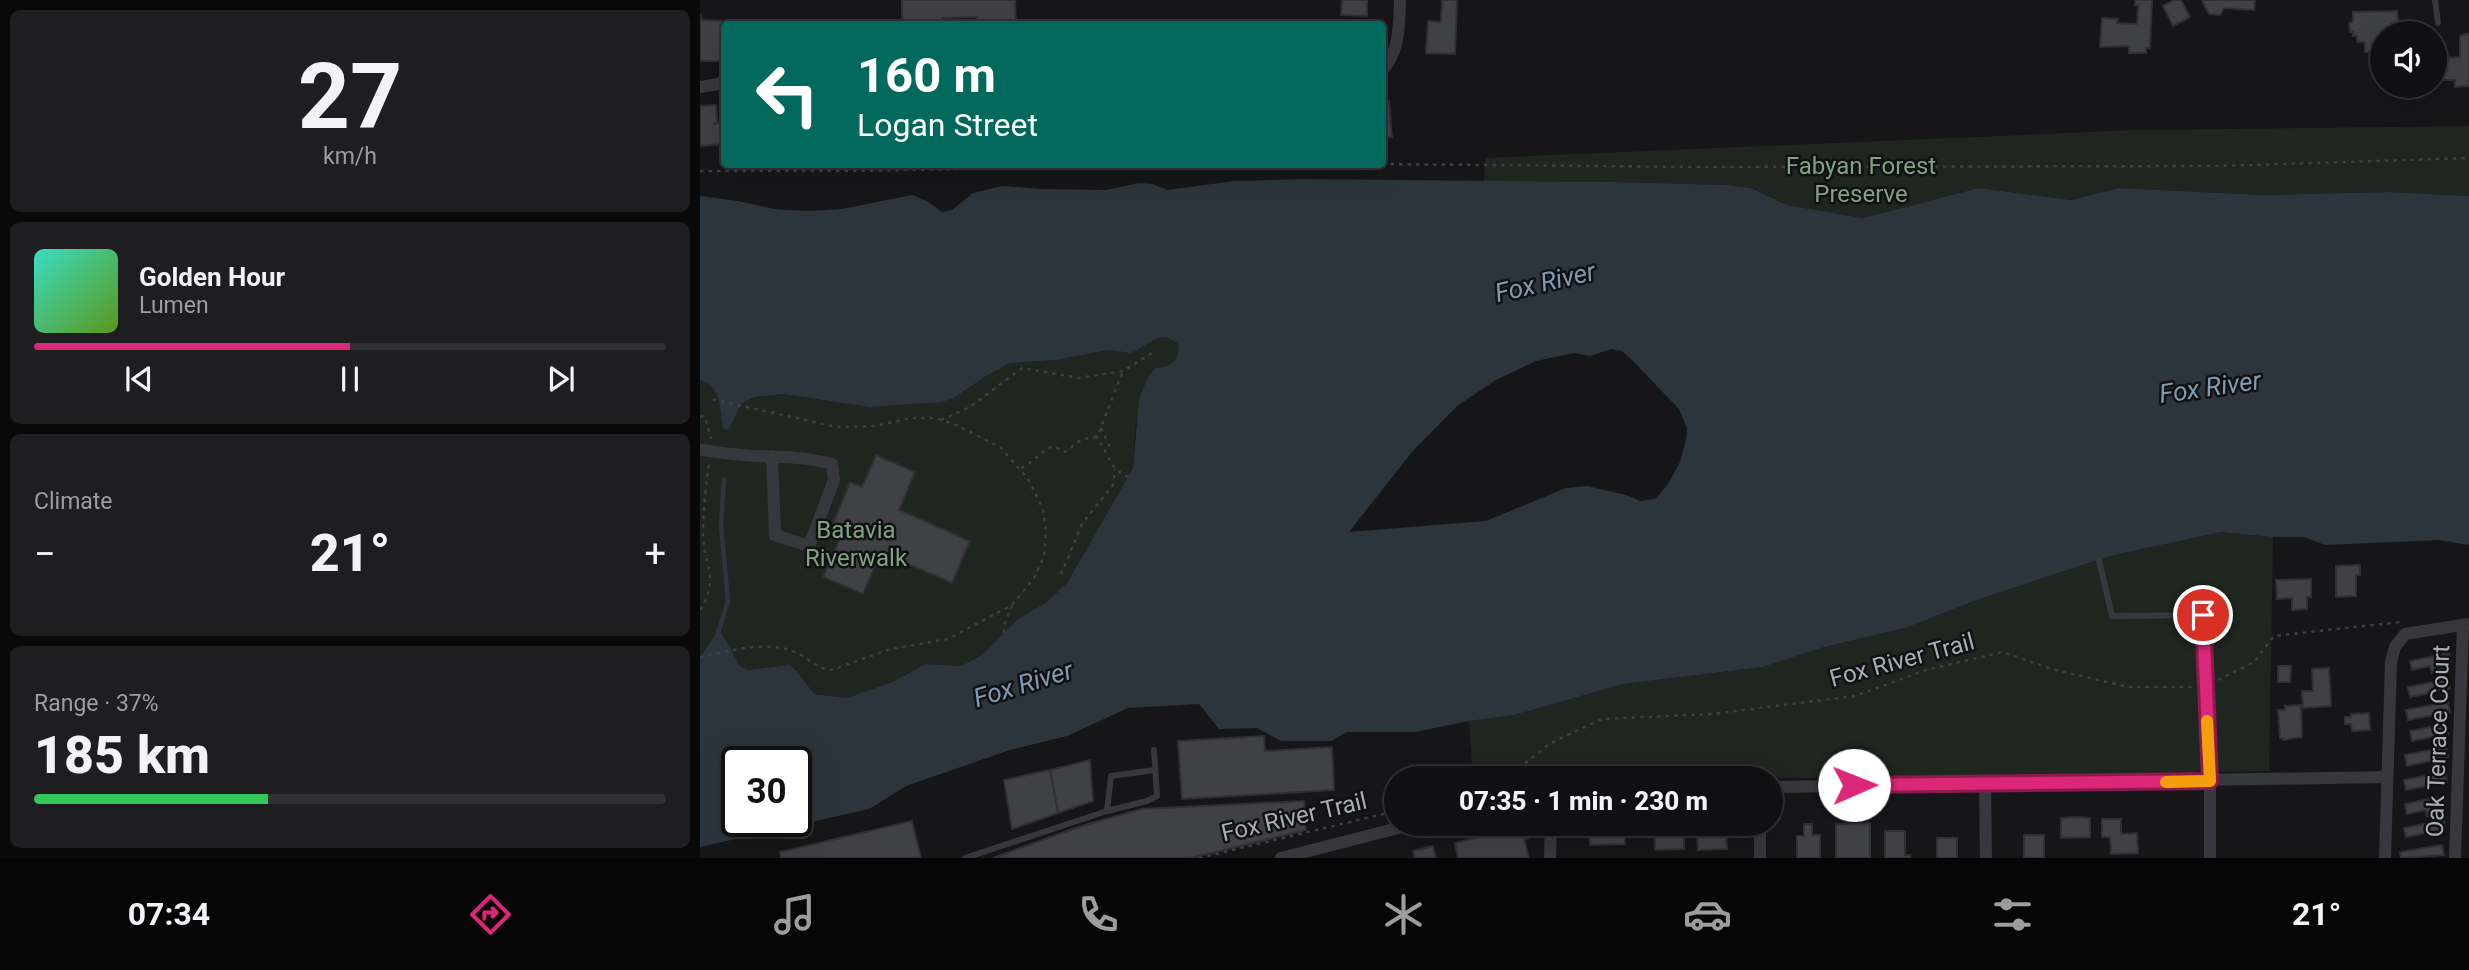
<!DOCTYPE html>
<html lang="en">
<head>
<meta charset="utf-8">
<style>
  body { margin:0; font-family:Roboto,sans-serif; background:#1e1e20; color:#f1f3f6; height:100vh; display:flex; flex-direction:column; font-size:26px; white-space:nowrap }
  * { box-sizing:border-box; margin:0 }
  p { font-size:23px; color:#9c9d9f }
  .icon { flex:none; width:38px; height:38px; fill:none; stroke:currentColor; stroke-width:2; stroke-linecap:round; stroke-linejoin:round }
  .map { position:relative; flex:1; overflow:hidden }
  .drawer { display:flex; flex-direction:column; gap:10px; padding:10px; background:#09090a; width:700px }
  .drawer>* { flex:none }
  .top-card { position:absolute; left:21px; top:21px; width:665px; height:147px; border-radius:7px; box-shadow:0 7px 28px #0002,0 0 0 2px #303032; background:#00695c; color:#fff; overflow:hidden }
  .controls { position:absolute; left:1670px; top:21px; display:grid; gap:14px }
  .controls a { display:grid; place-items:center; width:77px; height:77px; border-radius:50%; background:#101012; box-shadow:0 7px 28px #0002,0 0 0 2px #303032; font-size:35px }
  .speed { position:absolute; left:21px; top:746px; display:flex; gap:14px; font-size:35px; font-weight:700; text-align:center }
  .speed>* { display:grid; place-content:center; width:91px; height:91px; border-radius:50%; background:#101012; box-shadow:0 7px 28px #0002,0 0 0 2px #303032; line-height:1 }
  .speed .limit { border:4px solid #111; border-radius:10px; background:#fff; color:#111 }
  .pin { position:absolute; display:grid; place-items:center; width:60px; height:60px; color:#fff; margin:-30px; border:4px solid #fff; border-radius:50%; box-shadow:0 2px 7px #0007 }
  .me { position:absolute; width:77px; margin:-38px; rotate:89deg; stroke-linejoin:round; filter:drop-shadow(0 0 5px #0008) }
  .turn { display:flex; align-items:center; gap:24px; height:147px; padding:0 21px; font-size:32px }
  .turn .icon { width:91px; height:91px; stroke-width:2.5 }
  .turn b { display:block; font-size:49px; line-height:60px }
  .big { font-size:52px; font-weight:800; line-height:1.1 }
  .drawer .card { flex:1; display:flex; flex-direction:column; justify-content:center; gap:10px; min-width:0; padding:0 24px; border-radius:10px; background:#1e1e20 }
  .drawer .dial { align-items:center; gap:0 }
  .dial b { font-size:91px; line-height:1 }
  .song { display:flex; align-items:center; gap:21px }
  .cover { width:84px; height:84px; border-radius:10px; background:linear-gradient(135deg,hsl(170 70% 55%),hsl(90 70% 35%)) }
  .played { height:7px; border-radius:4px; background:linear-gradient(90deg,#db2777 50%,#303032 50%) }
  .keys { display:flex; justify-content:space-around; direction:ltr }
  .heat { display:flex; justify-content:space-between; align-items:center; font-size:38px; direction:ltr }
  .charge { height:10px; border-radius:5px; background:linear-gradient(90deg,#34c759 37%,#303032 0) }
  .trip { position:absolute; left:684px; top:766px; width:399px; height:70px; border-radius:35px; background:#101012; box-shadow:0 7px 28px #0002,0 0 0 2px #303032; font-weight:800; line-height:70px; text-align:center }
  .tabs { display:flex; height:112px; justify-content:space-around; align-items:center; background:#060607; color:#9c9d9f }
  .tabs .icon { width:49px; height:49px }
  .tabs .current { color:#db2777 }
  .tabs b { font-size:32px; color:#f1f3f6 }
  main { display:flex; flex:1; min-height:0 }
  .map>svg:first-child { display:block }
  .green { fill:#1e261f }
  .water { fill:#2c353c; fill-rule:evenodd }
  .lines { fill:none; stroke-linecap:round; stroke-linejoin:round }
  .stream { stroke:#2c353c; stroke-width:4.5 }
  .building { fill:#404145; stroke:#303034; stroke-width:2 }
  .path { stroke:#3d3f44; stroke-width:2.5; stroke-dasharray:3.5 5; stroke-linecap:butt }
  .lane { stroke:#37383d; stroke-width:6 }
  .street { stroke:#37383d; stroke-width:12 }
  .route-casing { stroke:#8e194d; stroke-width:18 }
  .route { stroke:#db2777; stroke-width:12 }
  .slow { stroke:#f59e0b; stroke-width:12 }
  .labels { text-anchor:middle; stroke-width:5; stroke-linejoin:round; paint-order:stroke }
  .park-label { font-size:24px; fill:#7fa381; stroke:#111113 }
  .street-label { font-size:24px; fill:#a8adb8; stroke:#111113 }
  .water-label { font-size:26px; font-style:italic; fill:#7f9bb3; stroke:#111113 }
</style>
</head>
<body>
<main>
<section class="drawer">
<div class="card dial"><b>27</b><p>km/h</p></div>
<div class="card">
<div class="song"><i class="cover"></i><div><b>Golden Hour</b><p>Lumen</p></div></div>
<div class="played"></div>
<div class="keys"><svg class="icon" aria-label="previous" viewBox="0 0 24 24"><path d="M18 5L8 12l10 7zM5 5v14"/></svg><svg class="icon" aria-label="pause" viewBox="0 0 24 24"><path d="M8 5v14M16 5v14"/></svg><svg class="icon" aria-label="next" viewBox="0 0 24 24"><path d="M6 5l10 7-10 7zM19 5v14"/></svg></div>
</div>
<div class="card"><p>Climate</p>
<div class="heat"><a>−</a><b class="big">21°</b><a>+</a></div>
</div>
<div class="card"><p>Range · 37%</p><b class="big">185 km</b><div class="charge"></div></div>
</section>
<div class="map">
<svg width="1769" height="858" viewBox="0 0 1769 858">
  <rect width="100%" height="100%" fill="#161618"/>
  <g class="green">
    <polygon points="1769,126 1769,196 1690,192 1562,195 1419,188 1371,200 1279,188 1163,218 1087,205 1051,188 1027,185 915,182 784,181 785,158 1436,130"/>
    <path d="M 455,337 L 471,338 L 478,344 C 479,355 477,361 468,367 L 436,422 L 433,468 L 367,583 L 347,602 L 318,619 L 282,655 L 261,666 L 226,664 L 192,682 L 147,698 L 114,694 L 98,672 L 90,665 L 48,670 L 41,667 L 21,632 L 16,633 L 0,657 L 0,380 C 19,384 23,411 29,428 L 42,403 L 55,397 L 83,394 L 169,407 L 254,398 L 286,376 L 310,363 L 356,360 L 409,350 L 431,353 Z"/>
    <polygon points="1521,532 1573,537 1569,771 1022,779 773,779 769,721 814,715 923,684 1063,667 1121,648 1208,627 1274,601 1410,556"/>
  </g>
  <path class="water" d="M 602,179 L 915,182 L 1027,185 L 1051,188 L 1087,205 L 1163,218 L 1279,188 L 1371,200 L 1419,188 L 1562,195 L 1690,192 L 1769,196 L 1769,545 L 1739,540 L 1625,545 L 1604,537 L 1572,537 L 1521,532 L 1410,556 L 1274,601 L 1208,627 L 1121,648 L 1063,667 L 923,684 L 814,715 L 769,721 L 715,732 L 647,732 L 631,741 L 581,741 L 557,728 L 519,729 L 499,704 L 428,708 L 367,736 L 310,750 L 206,786 L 169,809 L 0,847 L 0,657 L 16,633 L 21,632 L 41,667 L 48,670 L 90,665 L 98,672 L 114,694 L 147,698 L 192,682 L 226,664 L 261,666 L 282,655 L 318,619 L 347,602 L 367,583 L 433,468 L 439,399 L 448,377 L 456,368 C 472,367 480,361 478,344 C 460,328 449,345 431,353 L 409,350 L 356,360 L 310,363 L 286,376 L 254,398 L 241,402 L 169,407 L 83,394 L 55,397 L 42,403 L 29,429 L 26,430 L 23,427 C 20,409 21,385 0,380 L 0,196 L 38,201 L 74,209 L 108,211 L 142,209 L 212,195 L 227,201 L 242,212 L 252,210 L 273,193 L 302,186 L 340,189 L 406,190 L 439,183 L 453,184 L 467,190 L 535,181 ZM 911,349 L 922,351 L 932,360 L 979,409 L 987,428 L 986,440 L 980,462 L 968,484 L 955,499 L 940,501 L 926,495 L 887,486 L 866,488 L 786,521 L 649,532 L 712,452 L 757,406 L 796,380 L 836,361 L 874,353 L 890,356 ZM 37,761 L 96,761 L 96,821 L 37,821 Z"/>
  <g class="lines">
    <polyline class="stream" points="18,633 28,601 21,525 24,479"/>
  </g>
  <g class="building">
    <polygon points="202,0 315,0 316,24 278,23 277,17 243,18 243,20 225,21 225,24 202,24"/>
    <polygon points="642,0 667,0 667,16 641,15"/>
    <polygon points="742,0 757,0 755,54 726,53 728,21 741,22"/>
    <polygon points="1435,0 1452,0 1450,48 1446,48 1446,53 1429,53 1429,46 1400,47 1402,18 1418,19 1417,23 1437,24 1438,5 1435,5"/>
    <polygon points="1474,0 1481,0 1490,17 1473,26 1463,6"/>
    <polygon points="1502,0 1555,0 1554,10 1524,8 1520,15 1509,14"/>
    <polygon points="1697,11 1699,33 1682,33 1682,51 1665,52 1665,42 1657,42 1657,36 1653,36 1653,32 1650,32 1649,23 1653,22 1653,12"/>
    <polygon points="0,14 2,20 24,21 24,61 0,61"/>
    <polygon points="1766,34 1769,34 1769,86 1755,87 1755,80 1743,80 1742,58 1760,57 1760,36"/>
    <polygon points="689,101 692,137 682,138 682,102"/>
    <polygon points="16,105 17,122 13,124 24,123 24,144 0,146 0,106"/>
    <polygon points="176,455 215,472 199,510 270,541 252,583 181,552 163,594 123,577 143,531 132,526 150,482 162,487"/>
    <polygon points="1660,565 1660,575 1656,575 1656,596 1636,597 1636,566"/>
    <polygon points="1611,579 1611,597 1607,597 1607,609 1592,610 1592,598 1577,599 1576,580"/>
    <polygon points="1749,653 1751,662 1745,663 1746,670 1732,673 1730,666 1712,670 1710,661"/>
    <polygon points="1578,666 1591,666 1590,682 1578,682"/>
    <polygon points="1629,668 1631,706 1603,708 1602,691 1613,691 1612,669"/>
    <polygon points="1748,679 1750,689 1710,697 1708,687"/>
    <polygon points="1748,702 1750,712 1708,720 1706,710"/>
    <polygon points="1601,705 1602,737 1583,740 1583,738 1580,738 1578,710 1585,710 1585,706"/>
    <polygon points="1669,713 1670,730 1652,731 1651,724 1645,724 1645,717 1651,717 1651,714"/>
    <polygon points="1746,724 1748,734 1712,741 1710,731"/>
    <polygon points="564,736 565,751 632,747 634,790 482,799 478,741"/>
    <polygon points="1746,747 1748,757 1707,766 1705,755"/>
    <polygon points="390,760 393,801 358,813 350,770"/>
    <polygon points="350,770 358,813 312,829 304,780"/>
    <polygon points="1745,772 1747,782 1706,790 1704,780"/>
    <polygon points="1744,796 1746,806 1737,808 1739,814 1727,816 1726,810 1707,814 1705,804"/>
    <polygon points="604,801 606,830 491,858 293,858 381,826 442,809"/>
    <polygon points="1375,817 1390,818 1390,837 1361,838 1361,818"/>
    <polygon points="1402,819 1421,819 1421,834 1437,833 1438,853 1411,854 1410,837 1402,837"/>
    <polygon points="1744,820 1745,829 1706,837 1704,828"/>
    <polygon points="212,821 221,858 81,858 80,852"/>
    <polygon points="1170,823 1170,858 1136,858 1136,824"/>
    <polygon points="1104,824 1112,824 1112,835 1120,835 1120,858 1097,858 1097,836 1104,836"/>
    <polygon points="924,825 925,844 890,845 890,826"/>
    <polygon points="821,826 821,828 826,827 829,838 824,839 829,858 758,858 755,843"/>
    <polygon points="984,827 984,849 955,850 955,828"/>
    <polygon points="1026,827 1027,849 998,850 997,828"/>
    <polygon points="1185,831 1205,831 1205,855 1210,855 1210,858 1185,858"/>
    <rect x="1324" y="835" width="20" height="23"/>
    <rect x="1237" y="838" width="20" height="20"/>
    <polygon points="1742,845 1744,855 1701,858 1700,852"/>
    <polygon points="733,846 736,858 715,858 713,851"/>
  </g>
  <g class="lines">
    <g class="path">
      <polyline points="682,164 998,167 1519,166 1769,158"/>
      <polyline points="0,171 153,171 542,164"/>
      <polyline points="0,416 5,417 11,439"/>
      <polyline points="241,420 270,407 322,368 379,378 423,371 455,351"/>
      <polyline points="401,428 410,447"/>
      <polyline points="396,435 415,469 428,477"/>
      <path d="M 321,468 C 334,462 340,452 353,446 L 365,452 L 382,439 L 394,438 L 399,432 L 423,371"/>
      <polyline points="361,574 382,524 413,485 415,469"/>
      <path d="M 0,610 C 20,579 4,565 3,535 C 3,511 6,486 9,463"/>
      <polyline points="304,633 304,625 312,605"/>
      <path d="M 0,657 C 31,651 67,639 97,653 C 110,659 117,669 131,670 L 191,649 L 248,639 L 312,605 L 334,578 L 344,556 L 346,532 L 343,509 L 328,479 L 301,448 L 259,426 L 236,418 L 212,418 L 175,426 L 137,427 L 11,399"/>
      <polyline points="1518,680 1554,662 1574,636 1700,622"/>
      <polyline points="805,779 849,744 902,719 1012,714 1155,696 1226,670 1303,652 1352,669 1428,687 1492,687"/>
      <polyline points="499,858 696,811"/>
    </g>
    <g class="lane">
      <polyline points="1735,0 1738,23"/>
      <polyline points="1399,560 1412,616 1503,615"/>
      <polyline points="407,811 411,776 455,770"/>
      <polyline points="265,858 407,811 447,801 457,796 454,750"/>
    </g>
    <g class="street">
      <path d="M 682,71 C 700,51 699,26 700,0"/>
      <polyline points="0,87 24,83"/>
      <path d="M 0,450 C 18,452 37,455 55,456 C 81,457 106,457 132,464 L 134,480 L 109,546 L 75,535 L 72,456"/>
      <polyline points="1503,615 1510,781 1510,858"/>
      <polyline points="1285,784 1286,858"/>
      <polyline points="1071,787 1686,777"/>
      <polyline points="1060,824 1060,858"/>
      <polyline points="581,858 714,824"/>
      <polyline points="850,858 851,824"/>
      <polyline points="1685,858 1691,662 1695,647 1705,634 1769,624"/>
      <polyline points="1755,858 1763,625"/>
    </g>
  </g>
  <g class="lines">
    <defs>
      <polyline id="route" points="1154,785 1510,781 1503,615"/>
    </defs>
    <use href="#route" class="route-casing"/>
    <use href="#route" class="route"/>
    <polyline class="slow" points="1466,782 1510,781 1507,721"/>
  </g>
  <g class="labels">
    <g class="park-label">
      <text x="1161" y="174">Fabyan Forest<tspan x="1161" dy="28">Preserve</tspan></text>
      <text x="156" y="538">Batavia<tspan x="156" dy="28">Riverwalk</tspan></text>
    </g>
    <g class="street-label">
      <text transform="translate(1202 660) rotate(-15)" y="8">Fox River Trail</text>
      <text transform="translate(1738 741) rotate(-88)" y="8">Oak Terrace Court</text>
      <text transform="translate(594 817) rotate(-13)" y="8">Fox River Trail</text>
    </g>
    <g class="water-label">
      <text transform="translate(845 282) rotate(-13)" y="9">Fox River</text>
      <text transform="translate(1510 387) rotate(-8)" y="9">Fox River</text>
      <text transform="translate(323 684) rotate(-17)" y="9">Fox River</text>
    </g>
  </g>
</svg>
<div class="controls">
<a><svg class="icon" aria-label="sound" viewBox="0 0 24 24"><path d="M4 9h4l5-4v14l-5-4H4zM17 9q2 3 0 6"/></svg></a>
</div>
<div class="speed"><div class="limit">30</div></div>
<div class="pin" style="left:1503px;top:615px;background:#d93025"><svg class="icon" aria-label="arrive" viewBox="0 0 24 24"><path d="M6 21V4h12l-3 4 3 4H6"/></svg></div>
<svg class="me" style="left:1154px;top:785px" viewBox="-20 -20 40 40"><circle r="19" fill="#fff"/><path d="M0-13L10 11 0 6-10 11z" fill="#db2777"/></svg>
<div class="trip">07:35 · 1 min · 230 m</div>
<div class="top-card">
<div class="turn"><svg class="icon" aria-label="left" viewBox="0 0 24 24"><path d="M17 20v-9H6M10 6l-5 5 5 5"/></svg><div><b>160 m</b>Logan Street</div></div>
</div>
</div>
</main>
<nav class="tabs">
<b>07:34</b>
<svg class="icon current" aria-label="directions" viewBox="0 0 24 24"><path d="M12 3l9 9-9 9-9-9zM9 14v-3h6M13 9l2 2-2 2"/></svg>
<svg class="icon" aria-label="music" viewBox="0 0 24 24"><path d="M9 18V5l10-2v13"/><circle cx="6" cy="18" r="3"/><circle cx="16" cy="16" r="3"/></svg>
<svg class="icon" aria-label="phone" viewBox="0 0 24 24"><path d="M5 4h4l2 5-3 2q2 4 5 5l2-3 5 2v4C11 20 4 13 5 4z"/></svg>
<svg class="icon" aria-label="climate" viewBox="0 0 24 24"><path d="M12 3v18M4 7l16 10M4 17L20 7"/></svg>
<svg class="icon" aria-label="car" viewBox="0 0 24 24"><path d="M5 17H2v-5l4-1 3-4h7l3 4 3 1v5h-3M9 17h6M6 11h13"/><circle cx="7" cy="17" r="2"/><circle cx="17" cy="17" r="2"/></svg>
<svg class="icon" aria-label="filters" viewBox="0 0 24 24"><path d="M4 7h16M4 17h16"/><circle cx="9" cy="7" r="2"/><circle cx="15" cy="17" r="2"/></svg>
<b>21°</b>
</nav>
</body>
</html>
